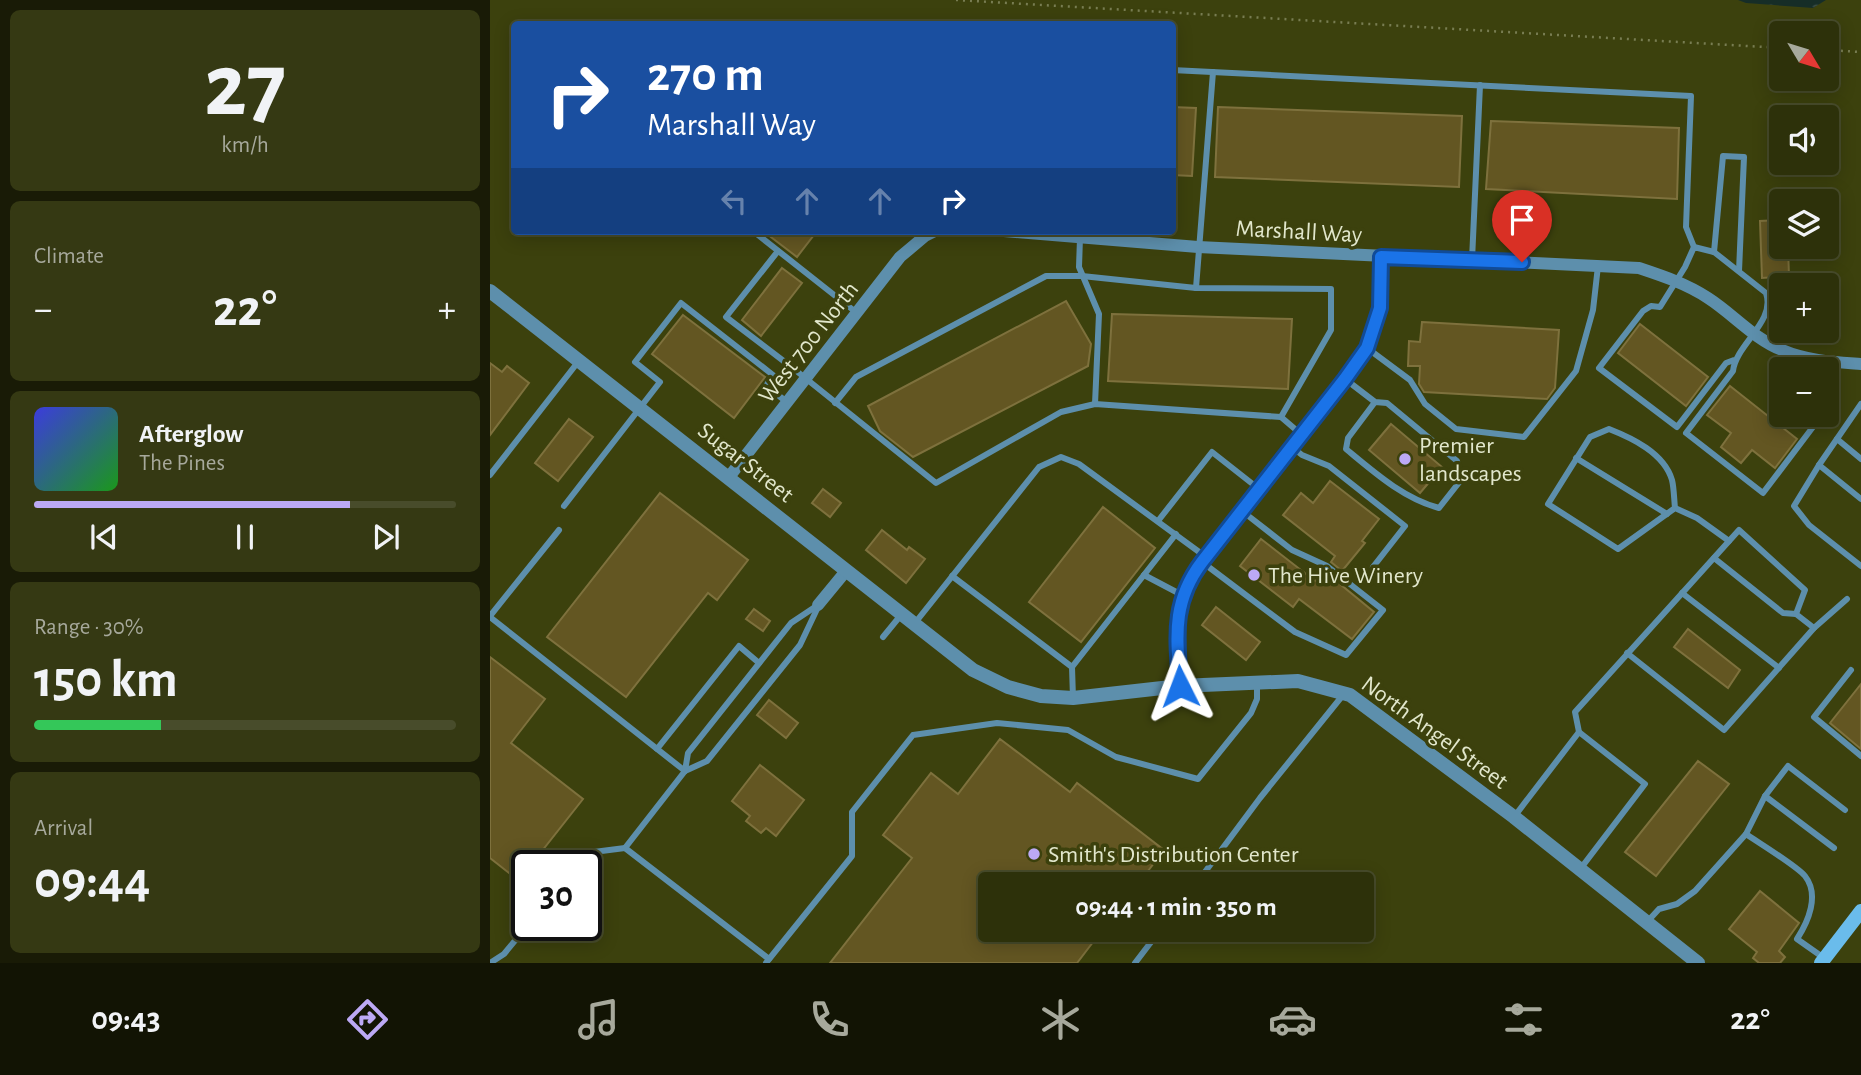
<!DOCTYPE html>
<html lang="en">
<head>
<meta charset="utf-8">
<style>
  body { margin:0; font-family:"Alegreya Sans",sans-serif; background:#353913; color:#f1f3f6; height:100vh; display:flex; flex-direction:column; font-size:26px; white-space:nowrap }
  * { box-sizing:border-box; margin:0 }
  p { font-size:23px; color:#a7a99c }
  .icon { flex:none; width:38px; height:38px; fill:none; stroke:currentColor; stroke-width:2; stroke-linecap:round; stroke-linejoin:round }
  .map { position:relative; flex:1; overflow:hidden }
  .drawer { display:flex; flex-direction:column; gap:10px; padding:10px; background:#191b06; width:490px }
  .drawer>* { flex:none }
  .banner { position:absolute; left:21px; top:21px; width:665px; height:214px; border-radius:7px; box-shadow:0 4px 18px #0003,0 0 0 2px #484c2b; background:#1a4fa0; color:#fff; overflow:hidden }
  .needle { width:46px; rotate:128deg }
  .controls { position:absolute; left:1279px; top:21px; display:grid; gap:14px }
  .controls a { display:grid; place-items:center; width:70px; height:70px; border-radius:7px; background:#2d310a; box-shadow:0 4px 18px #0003,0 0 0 2px #484c2b; font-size:35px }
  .speed { position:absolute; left:21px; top:850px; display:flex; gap:14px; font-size:35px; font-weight:700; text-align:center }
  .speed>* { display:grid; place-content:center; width:91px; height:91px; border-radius:50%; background:#2d310a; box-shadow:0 4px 18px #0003,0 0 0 2px #484c2b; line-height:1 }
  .speed .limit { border:4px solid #111; border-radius:10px; background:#fff; color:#111 }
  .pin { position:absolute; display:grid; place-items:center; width:60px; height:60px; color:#fff; margin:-72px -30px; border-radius:50% 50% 50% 0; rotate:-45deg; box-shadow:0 0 7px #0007 }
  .pin .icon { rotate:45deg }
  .me { position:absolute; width:77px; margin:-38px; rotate:357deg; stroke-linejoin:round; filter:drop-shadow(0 0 5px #0008) }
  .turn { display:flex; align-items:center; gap:24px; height:147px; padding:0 21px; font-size:32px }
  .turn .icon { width:91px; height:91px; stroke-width:2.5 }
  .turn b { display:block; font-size:49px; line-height:60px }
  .lanes { display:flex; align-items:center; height:66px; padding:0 21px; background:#0003; justify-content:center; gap:35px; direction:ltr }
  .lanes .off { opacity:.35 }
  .big { font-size:52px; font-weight:700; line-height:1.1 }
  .drawer .tile { flex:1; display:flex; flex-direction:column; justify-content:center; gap:10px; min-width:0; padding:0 24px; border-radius:10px; background:#353913 }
  .drawer .dial { align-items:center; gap:0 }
  .dial b { font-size:91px; line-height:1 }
  .song { display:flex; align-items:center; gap:21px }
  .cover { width:84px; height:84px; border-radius:10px; background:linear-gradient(135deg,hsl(240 70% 55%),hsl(120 70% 35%)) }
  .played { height:7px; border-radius:4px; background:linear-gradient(90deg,#bca9f5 75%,#484c2b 75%) }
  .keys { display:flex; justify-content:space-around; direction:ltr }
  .heat { display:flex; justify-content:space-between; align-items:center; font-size:38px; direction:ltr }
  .charge { height:10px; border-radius:5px; background:linear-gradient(90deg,#34c759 30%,#484c2b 0) }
  .trip { position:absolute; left:488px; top:872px; width:396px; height:70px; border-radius:7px; background:#2d310a; box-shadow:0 4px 18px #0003,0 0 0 2px #484c2b; font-weight:700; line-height:70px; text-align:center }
  .tabs { display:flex; height:112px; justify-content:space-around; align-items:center; background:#121404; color:#a7a99c }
  .tabs .icon { width:49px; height:49px }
  .tabs .current { color:#bca9f5 }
  .tabs b { font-size:32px; color:#f1f3f6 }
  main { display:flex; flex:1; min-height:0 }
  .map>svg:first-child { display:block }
  .water { fill:url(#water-ripples) }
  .building { fill:#635622; stroke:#7e713d; stroke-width:2 }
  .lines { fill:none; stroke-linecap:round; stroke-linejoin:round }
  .path { stroke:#787d52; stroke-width:2.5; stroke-dasharray:2 5; stroke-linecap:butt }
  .service { stroke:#5d8fac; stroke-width:6 }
  .minor { stroke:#5d8fac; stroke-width:12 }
  .tertiary { stroke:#5d8fac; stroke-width:14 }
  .secondary { stroke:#6abceb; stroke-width:14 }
  .route-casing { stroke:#114b97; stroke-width:18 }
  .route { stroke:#1a73e8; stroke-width:12 }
  .poi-dot { fill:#bca9f5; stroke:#3c410d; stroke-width:2.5 }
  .labels { text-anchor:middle; stroke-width:7; stroke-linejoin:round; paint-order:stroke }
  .street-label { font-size:24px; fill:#e2e7cc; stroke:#3c410d }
  .poi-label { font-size:24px; fill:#e2e7cc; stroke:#3c410d; text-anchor:start }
</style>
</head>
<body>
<main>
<section class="drawer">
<div class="tile dial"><b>27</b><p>km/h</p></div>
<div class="tile"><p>Climate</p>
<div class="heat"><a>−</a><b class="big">22°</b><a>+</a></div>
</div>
<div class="tile">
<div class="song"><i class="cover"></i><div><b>Afterglow</b><p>The Pines</p></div></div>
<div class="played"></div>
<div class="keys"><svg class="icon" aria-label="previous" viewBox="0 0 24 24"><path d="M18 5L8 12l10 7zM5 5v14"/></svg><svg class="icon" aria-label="pause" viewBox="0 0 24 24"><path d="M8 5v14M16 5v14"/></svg><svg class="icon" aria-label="next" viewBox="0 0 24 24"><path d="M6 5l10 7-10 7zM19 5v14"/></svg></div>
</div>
<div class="tile"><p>Range · 30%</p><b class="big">150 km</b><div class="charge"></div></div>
<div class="tile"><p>Arrival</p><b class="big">09:44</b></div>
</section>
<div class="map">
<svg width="1371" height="963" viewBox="0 0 1371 963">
  <defs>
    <pattern id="water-ripples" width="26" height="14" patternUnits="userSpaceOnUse" patternTransform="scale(1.75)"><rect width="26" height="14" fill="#162d27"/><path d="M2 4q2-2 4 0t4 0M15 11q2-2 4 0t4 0" fill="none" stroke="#384b45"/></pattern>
  </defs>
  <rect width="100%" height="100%" fill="#3c410d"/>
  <polygon class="water" points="1248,0 1336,0 1323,8 1256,3"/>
  <g class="building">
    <polygon points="682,107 706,108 702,176 682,175"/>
    <polygon points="728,107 972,116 969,187 725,177"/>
    <polygon points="1001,121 1189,128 1187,199 996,189"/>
    <polygon points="1292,220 1292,247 1298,247 1299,276 1272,278 1270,221"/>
    <polygon points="273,231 327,231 307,257"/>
    <polygon points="292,268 312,283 271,336 252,320"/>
    <polygon points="576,301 601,344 598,366 423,457 390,431 378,406"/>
    <polygon points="622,314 802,319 798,389 618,381"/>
    <polygon points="193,315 275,377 244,418 162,354"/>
    <polygon points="932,322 1069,330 1065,388 1057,399 934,392 929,384 930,366 918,366 919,341 930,342"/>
    <polygon points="1150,324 1218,377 1196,406 1128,353"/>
    <polygon points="0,363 12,372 17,366 39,383 0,435"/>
    <polygon points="1240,386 1307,439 1285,468 1262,450 1251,463 1231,447 1241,433 1217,415"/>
    <polygon points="79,419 103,437 68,481 45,463"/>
    <polygon points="901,424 952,467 930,493 879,450"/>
    <polygon points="840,481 889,519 872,541 875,543 852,571 841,562 845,556 793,515 811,493 823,503"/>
    <polygon points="333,489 351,503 340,517 322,503"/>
    <polygon points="170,493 258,560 227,600 218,593 136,697 57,637"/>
    <polygon points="613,507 665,548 591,642 539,602"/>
    <polygon points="392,530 417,550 419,547 435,559 416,583 376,550"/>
    <polygon points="771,539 825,581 834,571 884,612 862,639 809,599 803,607 750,566"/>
    <polygon points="726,607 770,642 756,660 712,625"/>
    <polygon points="264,609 280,621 273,631 256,619"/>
    <polygon points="1198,629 1250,670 1238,688 1184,647"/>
    <polygon points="0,657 55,699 21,743 93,799 40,866 30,868 23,876 0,858"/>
    <polygon points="1371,684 1371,749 1340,723"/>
    <polygon points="279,700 308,723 296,738 267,715"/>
    <polygon points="510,739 580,792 587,783 674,850 648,884 500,884 500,929 613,929 587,963 340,963 422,858 393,835 441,773 468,794"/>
    <polygon points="1208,761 1239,784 1166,876 1135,852"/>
    <polygon points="270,765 314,800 286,836 276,828 271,833 256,821 260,816 242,801"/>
    <polygon points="1270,891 1309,923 1289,951 1295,957 1290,963 1269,963 1263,958 1267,952 1239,929"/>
  </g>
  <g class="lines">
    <g class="path">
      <polyline points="466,0 1292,48"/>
      <polyline points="1337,50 1371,52"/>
    </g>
    <g class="service">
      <polyline points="682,70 1201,96 1196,227 1204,247"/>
      <polyline points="263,231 367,313"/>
      <polyline points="590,238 589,267 609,314 605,404"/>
      <polyline points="288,251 236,317 304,369 446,483 571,412 605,404 791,417 812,435"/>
      <polyline points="1224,252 1233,156 1254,157 1249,271"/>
      <polyline points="982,260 990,85"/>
      <polyline points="706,288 723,72"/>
      <polyline points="877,348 920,380 935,404 966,429 1034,437 1086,371 1103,310 1108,266"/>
      <path d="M 1244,360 L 1236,363 L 1187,427 L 1109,368 L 1153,311 L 1161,306 L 1170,307 L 1195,267 L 1204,247 L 1224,252 L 1276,293 C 1286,322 1246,344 1243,371 L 1196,433 L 1273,493 L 1332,415"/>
      <path d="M 855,379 L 885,402 L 897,403 L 967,461 L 971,480 L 949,508 C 913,498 885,473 856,449 L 858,438 L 885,402"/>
      <polyline points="345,403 366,377 556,276 592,276 706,288 841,289 841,330 791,417"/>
      <polyline points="1371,404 1329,465 1304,506 1319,525 1371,566"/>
      <polyline points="1337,407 1343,389 1342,362"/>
      <polyline points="1347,439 1371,459"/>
      <polyline points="802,447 812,455 839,466 915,526 883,567"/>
      <polyline points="1086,458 1177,514"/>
      <polyline points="1329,465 1371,499"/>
      <polyline points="0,475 88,362"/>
      <polyline points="74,506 170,382 145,362 191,303 283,375 276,386 297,402"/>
      <path d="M 1185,508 C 1184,499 1184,488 1182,480 C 1174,453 1142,438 1119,429 L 1100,437 L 1058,504 L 1128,549 L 1185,508 L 1207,518 L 1239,541"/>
      <polyline points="668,521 722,452 769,489"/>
      <polyline points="1224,558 1293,613 1306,614"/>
      <polyline points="712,562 805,632 856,655 893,610 837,566 802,550 752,511"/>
      <polyline points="654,575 692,595"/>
      <polyline points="462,576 582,667"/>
      <polyline points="1192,593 1289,668"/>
      <polyline points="0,616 69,530"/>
      <polyline points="0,617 195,771"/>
      <polyline points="425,623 549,467 571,457 589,464 716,557"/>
      <polyline points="393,637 411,615"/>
      <polyline points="1137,653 1234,730 1324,628 1357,599"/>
      <polyline points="1361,670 1324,717 1371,756"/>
      <polyline points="583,698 582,667 686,534"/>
      <polyline points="1089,732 1085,712 1249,530 1315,590 1306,614 1324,628"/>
      <polyline points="167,749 249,646 269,663"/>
      <polyline points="195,771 217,761 310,645 328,607"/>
      <polyline points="1275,796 1344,848"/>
      <polyline points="1024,817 1089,732 1155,784 1091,868"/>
      <path d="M 1256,834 C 1269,843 1307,866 1315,876 C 1330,895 1318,922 1307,939 L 1334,958"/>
      <polyline points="85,866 96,853 135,848"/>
      <polyline points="706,884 770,798 853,695"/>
      <polyline points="1157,922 1169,909 1187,904 1205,891 1256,834 1275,796 1298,766 1355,810"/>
      <polyline points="279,959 135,848 195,771 198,753 301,623 328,605"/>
      <polyline points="0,963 14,954 37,926"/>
      <polyline points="276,963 362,856 362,812 423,735 507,723 578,730 626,757 708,779 761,713 767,699 767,684"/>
      <polyline points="645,963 671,929"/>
    </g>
    <g class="minor">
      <path d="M 514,231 L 708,247 L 1149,268 C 1173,276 1197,284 1218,298 C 1243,314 1264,339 1292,350 C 1318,361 1344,362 1371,364"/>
      <polyline points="239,477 410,257 435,236 445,231"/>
      <polyline points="328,605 356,571"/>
      <path d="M 690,686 C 687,637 681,603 712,562 L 855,379 L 877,348 L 890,308 L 891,257"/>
    </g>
    <polyline class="tertiary" points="0,291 483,670 518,687 551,696 583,698 690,686 808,681 860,695 1024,817 1208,963"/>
    <polyline class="secondary" points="1331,963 1371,911"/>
  </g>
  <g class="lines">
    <defs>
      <path id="route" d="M 690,686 C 687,638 681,603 712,562 L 855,379 L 877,348 L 890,308 L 891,257 L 1032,262"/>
    </defs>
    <use href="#route" class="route-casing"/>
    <use href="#route" class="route"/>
  </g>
  <g class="poi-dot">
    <circle cx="915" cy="459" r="7"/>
    <circle cx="764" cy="575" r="7"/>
    <circle cx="544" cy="854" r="7"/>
  </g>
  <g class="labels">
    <g class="street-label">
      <text transform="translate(809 231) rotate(3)" y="8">Marshall Way</text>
      <text transform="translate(318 342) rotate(-52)" y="8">West 700 North</text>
      <text transform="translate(256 462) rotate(38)" y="8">Sugar Street</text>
      <text transform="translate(945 732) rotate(36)" y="8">North Angel Street</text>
    </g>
    <g class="poi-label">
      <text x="929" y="453">Premier<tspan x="929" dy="28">landscapes</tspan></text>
      <text x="778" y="583">The Hive Winery</text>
      <text x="558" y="862">Smith's Distribution Center</text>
    </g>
  </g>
</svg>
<div class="controls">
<a><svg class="needle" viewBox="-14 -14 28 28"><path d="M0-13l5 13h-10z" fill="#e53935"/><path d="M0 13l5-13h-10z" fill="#a7a99c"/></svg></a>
<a><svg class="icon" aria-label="sound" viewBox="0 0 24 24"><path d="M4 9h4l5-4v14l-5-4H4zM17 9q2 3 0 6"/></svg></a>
<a><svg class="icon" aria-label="layers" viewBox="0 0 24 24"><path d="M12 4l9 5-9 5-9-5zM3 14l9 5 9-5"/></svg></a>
<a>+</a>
<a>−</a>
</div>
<div class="speed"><div class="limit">30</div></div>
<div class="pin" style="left:1032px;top:262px;background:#d93025"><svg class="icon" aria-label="arrive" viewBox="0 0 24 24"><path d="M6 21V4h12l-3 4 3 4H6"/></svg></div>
<svg class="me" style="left:690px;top:686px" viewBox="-20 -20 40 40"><path d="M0-17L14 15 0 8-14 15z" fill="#1a73e8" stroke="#fff" stroke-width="4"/></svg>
<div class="trip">09:44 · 1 min · 350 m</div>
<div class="banner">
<div class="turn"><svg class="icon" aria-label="right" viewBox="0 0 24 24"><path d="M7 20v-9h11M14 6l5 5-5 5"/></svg><div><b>270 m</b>Marshall Way</div></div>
<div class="lanes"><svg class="icon off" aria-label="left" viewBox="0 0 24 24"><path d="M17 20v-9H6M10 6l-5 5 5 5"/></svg><svg class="icon off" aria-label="ahead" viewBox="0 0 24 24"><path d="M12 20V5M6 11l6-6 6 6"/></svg><svg class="icon off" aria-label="ahead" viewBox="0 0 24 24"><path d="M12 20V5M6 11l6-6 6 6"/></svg><svg class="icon" aria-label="right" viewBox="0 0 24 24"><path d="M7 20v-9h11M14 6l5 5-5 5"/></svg></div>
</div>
</div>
</main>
<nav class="tabs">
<b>09:43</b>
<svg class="icon current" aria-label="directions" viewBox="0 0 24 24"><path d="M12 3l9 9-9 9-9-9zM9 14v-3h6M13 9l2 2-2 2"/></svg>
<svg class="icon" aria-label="music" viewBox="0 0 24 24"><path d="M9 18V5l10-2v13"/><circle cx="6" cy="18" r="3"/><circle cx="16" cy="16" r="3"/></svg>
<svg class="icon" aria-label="phone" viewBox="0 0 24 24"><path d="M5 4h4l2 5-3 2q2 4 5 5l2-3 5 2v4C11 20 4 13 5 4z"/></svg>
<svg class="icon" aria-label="climate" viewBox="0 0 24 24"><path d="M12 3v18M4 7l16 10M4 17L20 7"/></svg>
<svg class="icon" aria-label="car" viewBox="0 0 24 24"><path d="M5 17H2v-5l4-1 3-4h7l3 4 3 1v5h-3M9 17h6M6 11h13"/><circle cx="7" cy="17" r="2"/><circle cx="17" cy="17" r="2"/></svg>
<svg class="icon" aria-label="filters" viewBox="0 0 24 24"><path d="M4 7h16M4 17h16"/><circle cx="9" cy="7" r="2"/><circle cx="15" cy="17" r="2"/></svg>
<b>22°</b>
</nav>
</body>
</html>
